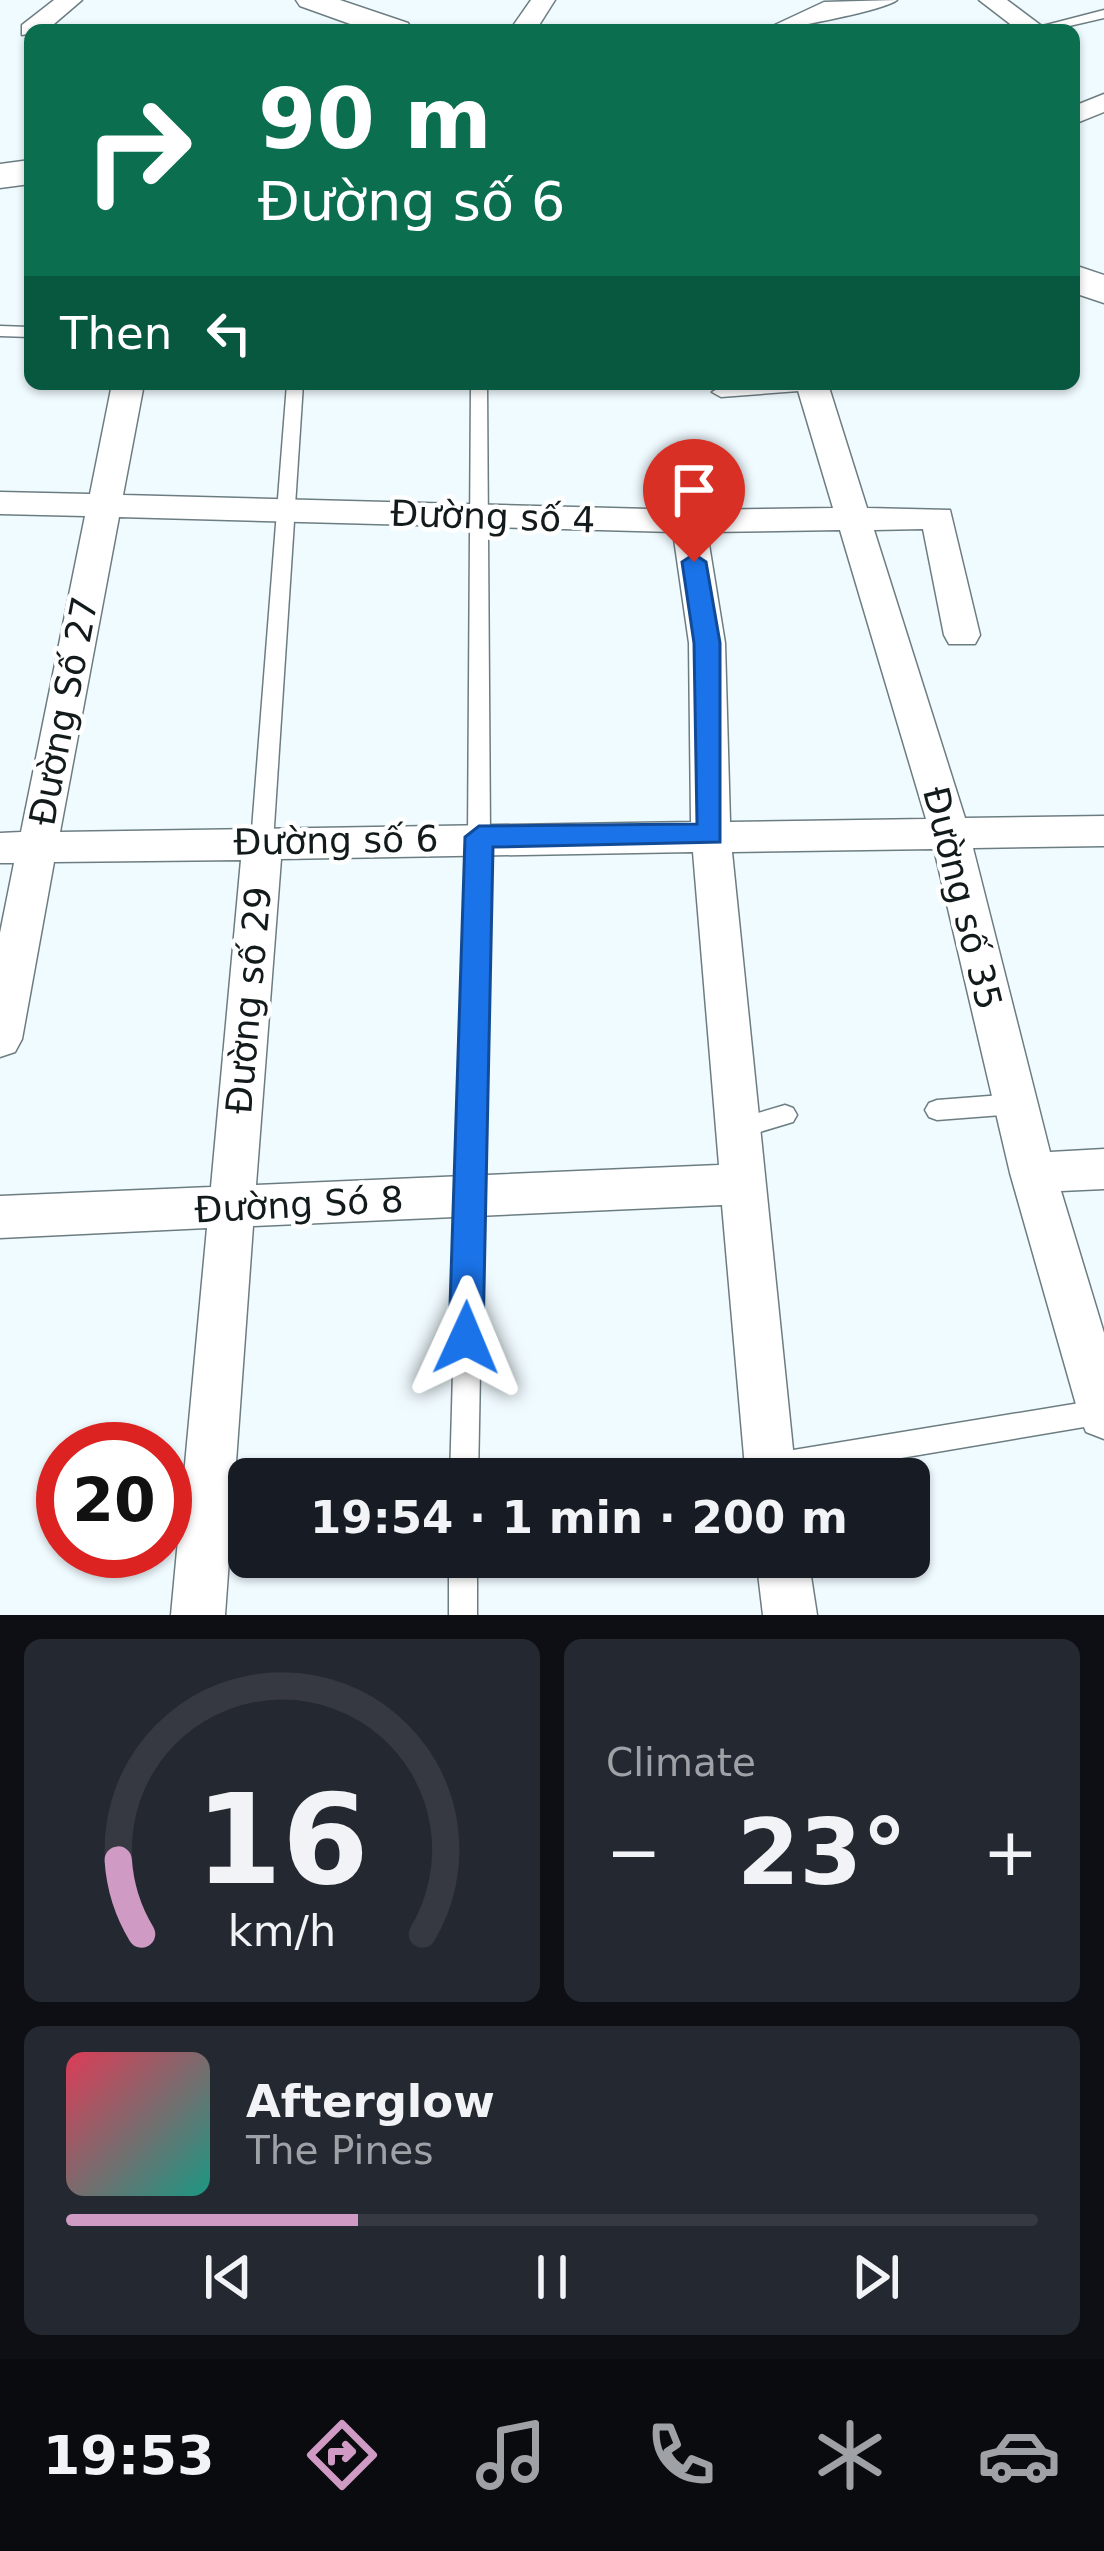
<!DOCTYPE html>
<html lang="en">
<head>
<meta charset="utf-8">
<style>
  body { margin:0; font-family:"DejaVu Sans",sans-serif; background:#242831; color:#f1f3f6; height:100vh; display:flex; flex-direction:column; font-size:45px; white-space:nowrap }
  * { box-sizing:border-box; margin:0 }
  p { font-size:39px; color:#9ea1a6 }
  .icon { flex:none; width:66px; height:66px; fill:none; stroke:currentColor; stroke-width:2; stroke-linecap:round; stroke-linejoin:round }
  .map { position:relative; height:1615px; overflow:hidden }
  .details { display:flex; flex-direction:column; gap:24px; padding:24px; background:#0d0f14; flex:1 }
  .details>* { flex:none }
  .hud { position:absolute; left:24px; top:24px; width:1056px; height:366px; border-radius:18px; box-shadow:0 3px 9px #0004; background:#0b6e4f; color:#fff; overflow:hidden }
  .speed { position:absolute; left:36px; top:1422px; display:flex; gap:24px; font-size:60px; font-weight:700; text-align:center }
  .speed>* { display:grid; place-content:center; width:156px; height:156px; border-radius:50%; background:#171b24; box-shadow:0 3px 9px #0004; line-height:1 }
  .speed .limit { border:18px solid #d22; background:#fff; color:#111 }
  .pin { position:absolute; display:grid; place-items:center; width:102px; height:102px; color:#fff; margin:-123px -51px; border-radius:50% 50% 50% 0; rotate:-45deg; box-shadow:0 0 12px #0007 }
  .pin .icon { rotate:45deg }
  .me { position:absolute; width:132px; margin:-66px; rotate:1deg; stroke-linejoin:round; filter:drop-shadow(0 0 9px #0008) }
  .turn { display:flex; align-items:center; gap:42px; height:252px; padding:0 36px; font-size:54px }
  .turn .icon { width:156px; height:156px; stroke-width:2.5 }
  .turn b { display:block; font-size:84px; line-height:102px }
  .then { display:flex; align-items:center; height:114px; padding:0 36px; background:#0003; gap:24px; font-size:45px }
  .big { font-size:90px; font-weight:700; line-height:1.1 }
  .details .tile { flex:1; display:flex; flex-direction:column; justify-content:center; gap:18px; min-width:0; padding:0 42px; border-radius:18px; background:#242831 }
  .details .dial { align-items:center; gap:0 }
  .dial svg { height:312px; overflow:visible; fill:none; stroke:#363941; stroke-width:7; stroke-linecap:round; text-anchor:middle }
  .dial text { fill:#f1f3f6; stroke:none }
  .song { display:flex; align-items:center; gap:36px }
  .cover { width:144px; height:144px; border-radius:18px; background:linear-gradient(135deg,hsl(350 70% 55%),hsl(170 70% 35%)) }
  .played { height:12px; border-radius:6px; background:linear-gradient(90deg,#cf9ac3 30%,#363941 30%) }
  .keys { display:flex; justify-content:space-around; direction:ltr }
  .heat { display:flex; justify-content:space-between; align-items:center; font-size:66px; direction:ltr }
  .details .tiles { flex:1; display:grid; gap:24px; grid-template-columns:1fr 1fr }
  .tile:last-child { grid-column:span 2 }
  .trip { position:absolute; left:228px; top:1458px; width:702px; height:120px; border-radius:18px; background:#171b24; box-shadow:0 3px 9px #0004; font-weight:700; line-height:120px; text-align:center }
  .menu { display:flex; height:192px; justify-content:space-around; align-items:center; background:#090b0e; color:#9ea1a6 }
  .menu .icon { width:84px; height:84px }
  .menu .selected { color:#cf9ac3 }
  .menu b { font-size:54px; color:#f1f3f6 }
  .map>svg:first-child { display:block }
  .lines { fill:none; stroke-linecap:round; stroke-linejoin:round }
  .service-casing { stroke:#6c7d82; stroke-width:3 }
  .minor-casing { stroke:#6c7d82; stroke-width:3 }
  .tertiary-casing { stroke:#6c7d82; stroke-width:3 }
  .secondary-casing { stroke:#6c7d82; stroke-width:3 }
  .service { fill:#fff; fill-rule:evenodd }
  .minor { fill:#fff; fill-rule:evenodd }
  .tertiary { fill:#fff; fill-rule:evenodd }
  .secondary { fill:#fff; fill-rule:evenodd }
  .route { fill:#1a73e8; stroke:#114b97; stroke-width:3 }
  .labels { text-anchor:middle; stroke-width:9; stroke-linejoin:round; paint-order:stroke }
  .street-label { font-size:36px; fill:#131a1c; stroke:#fff }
</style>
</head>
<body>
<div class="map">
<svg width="1104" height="1615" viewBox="0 0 1104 1615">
  <rect width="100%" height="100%" fill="#f0fbff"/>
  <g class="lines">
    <defs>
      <g id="service">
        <polygon points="1104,10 1104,18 1052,30 1027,30"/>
        <polygon points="0,326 30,327 30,337 0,336"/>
        <polygon points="287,384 303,384 273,842 270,848 254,848 251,842"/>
        <polygon points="471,384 487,384 490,837 478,1479 450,1479 468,837"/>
        <polygon points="758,384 820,384 820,385 812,390 721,397 712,392 721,387"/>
        <polygon points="1015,1094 1023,1097 1027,1104 1023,1111 1015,1114 937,1120 929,1117 925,1110 929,1103 937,1100"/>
        <polygon points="785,1105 793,1108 797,1115 793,1122 740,1138 731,1135 728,1128 731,1121"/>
        <polygon points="1104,1399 1102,1424 777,1479 759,1476 755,1467 759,1458 769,1454"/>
        <rect x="449" y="1557" width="28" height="58"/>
      </g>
      <g id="minor">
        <polygon points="54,0 82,0 47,30 22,35 22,25"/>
        <polygon points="531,0 555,0 536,30 510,30"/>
        <path d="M 897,0 C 885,10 785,30 764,30 L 824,2 Z"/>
        <polygon points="979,0 1007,0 1047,30 1018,30"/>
        <polygon points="1104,94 1104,112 1074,124 1074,106"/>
        <path d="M 112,384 L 144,384 L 123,495 L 688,510 L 833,508 L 796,384 L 828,384 L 867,508 L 950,510 L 980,635 L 975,644 L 949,644 L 944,635 L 923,529 L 874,530 L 965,818 L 1104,816 L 1104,846 L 973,848 L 1050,1152 L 1104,1149 L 1104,1189 L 1061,1191 L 1104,1333 L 1104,1439 L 1086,1432 L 1079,1415 L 1010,1173 L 934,849 L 732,852 L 796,1479 L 746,1479 L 722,1205 L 253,1226 L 225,1615 L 171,1615 L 207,1228 L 0,1238 L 0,1196 L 211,1187 L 241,860 L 54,862 L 22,1039 L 15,1052 L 0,1057 L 0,933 L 14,863 L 0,863 L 0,833 L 21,832 L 85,516 L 0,514 L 0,492 L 90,494 ZM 119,517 L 673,532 L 689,643 L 691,822 L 60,832 ZM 840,530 L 926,819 L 730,822 L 725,643 L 707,532 ZM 693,852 L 719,1165 L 256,1185 L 281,859 Z"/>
        <polygon points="756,1557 808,1557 817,1615 763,1615"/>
      </g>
      <polygon id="tertiary" points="296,0 340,0 408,23 412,30 367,30 300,6"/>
      <g id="secondary">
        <polygon points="30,160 30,184 0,188 0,164"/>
        <polygon points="1074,265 1104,275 1104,303 1074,293"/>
      </g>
    </defs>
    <use href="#service" class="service-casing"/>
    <use href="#minor" class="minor-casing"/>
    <use href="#tertiary" class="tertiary-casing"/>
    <use href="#secondary" class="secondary-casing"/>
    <use href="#service" class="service"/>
    <use href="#minor" class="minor"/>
    <use href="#tertiary" class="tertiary"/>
    <use href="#secondary" class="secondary"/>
  </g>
  <polygon class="route" points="694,554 706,562 720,643 720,842 493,847 483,1338 478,1349 466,1354 454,1349 449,1338 465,837 479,826 697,824 694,643 682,562"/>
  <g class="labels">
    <g class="street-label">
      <text transform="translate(493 516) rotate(2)" y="13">Đường số 4</text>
      <text transform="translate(63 711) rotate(-79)" y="13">Đường Số 27</text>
      <text transform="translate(336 840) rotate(-1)" y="13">Đường số 6</text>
      <text transform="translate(963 898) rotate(76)" y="13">Đường số 35</text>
      <text transform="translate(248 1000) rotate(-85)" y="13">Đường số 29</text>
      <text transform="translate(299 1204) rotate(-3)" y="13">Đường Só 8</text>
    </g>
  </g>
</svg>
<div class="speed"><div class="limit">20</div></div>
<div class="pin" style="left:694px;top:562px;background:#d93025"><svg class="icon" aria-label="arrive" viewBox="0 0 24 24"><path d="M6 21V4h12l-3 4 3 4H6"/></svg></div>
<svg class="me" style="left:466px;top:1338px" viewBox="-20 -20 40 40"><path d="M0-17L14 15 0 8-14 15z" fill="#1a73e8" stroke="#fff" stroke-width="4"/></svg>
<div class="trip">19:54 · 1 min · 200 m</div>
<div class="hud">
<div class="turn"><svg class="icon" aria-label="right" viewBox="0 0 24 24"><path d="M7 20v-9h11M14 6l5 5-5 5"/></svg><div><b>90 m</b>Đường số 6</div></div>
<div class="then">Then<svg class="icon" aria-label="left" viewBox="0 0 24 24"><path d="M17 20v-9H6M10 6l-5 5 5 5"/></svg></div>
</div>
</div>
<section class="details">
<div class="tiles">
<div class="tile dial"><svg viewBox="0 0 100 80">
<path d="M14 69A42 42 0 1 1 86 69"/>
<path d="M14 69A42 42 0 0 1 8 50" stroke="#cf9ac3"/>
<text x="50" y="56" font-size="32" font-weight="700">16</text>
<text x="50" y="72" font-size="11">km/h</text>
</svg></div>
<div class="tile"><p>Climate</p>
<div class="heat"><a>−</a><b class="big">23°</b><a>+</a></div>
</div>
<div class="tile">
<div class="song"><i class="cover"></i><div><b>Afterglow</b><p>The Pines</p></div></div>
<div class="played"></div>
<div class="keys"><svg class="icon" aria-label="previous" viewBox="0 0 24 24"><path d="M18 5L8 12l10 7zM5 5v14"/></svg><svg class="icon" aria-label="pause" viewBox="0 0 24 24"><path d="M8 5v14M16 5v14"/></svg><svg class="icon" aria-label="next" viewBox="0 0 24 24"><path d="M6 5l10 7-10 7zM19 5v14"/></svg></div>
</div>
</div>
</section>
<nav class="menu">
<b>19:53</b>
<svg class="icon selected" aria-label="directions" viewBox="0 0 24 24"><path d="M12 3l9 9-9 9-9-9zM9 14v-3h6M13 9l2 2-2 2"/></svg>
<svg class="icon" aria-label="music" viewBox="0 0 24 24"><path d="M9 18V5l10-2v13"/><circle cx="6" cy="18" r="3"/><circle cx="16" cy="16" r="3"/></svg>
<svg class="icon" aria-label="phone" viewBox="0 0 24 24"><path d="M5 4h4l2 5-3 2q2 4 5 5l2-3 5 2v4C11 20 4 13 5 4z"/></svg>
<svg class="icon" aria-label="climate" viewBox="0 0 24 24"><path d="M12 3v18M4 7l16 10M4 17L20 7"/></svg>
<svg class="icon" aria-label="car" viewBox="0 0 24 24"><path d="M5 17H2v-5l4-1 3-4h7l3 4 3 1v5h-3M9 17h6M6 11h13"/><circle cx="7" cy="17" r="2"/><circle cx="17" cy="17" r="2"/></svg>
</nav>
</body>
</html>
